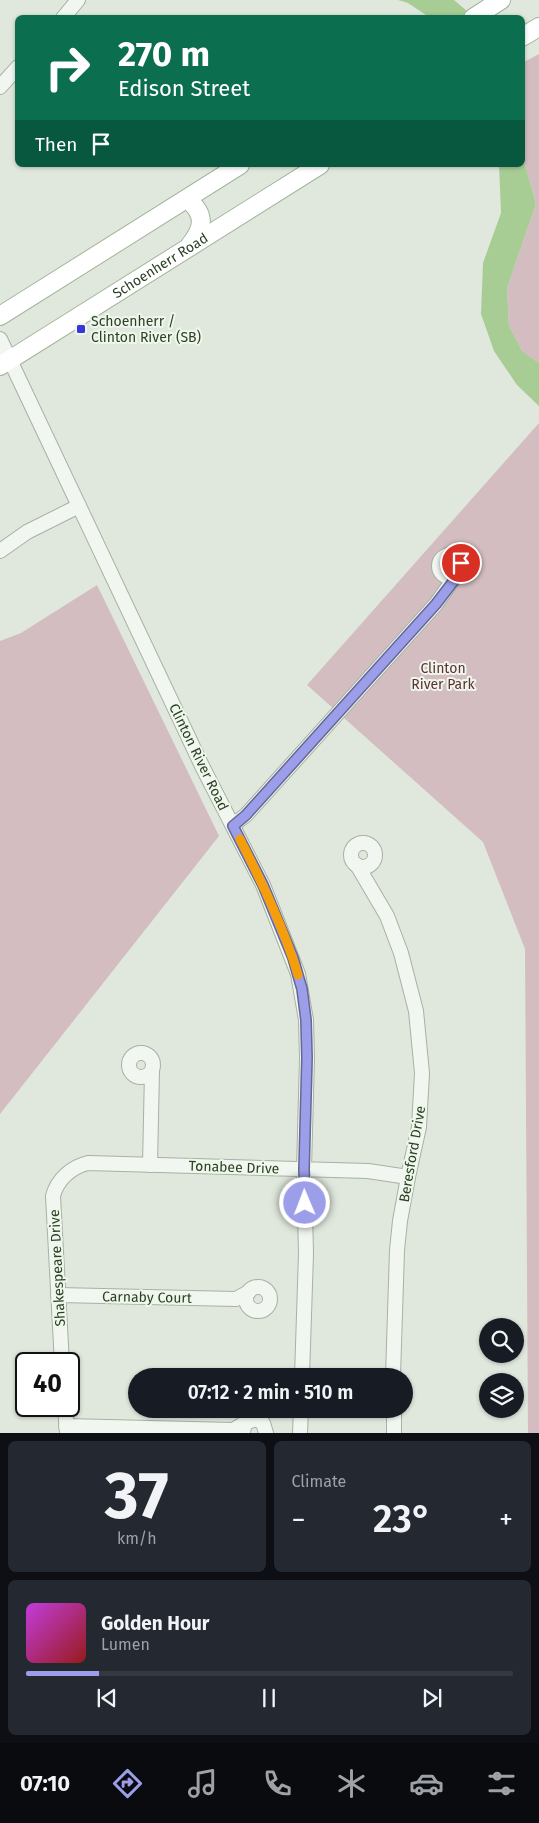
<!DOCTYPE html>
<html lang="en">
<head>
<meta charset="utf-8">
<style>
  body { margin:0; font-family:"Fira Sans",sans-serif; background:#242831; color:#f1f3f6; height:100vh; display:flex; flex-direction:column; font-size:19px; white-space:nowrap }
  * { box-sizing:border-box; margin:0 }
  p { font-size:16px; color:#9ea1a6 }
  .icon { flex:none; width:28px; height:28px; fill:none; stroke:currentColor; stroke-width:2; stroke-linecap:round; stroke-linejoin:round }
  .map { position:relative; height:1433px; overflow:hidden }
  .panel { display:flex; flex-direction:column; gap:8px; padding:8px; background:#0d0f14; flex:1 }
  .panel>* { flex:none }
  .hud { position:absolute; left:15px; top:15px; width:510px; height:152px; border-radius:8px; box-shadow:0 1px 4px #0004; background:#0b6e4f; color:#fff; overflow:hidden }
  .fabs { position:absolute; left:479px; top:1318px; display:grid; gap:10px }
  .fabs a { display:grid; place-items:center; width:45px; height:45px; border-radius:50%; background:#171b24; box-shadow:0 1px 4px #0004; font-size:25px }
  .speed { position:absolute; left:15px; top:1352px; display:flex; gap:10px; font-size:25px; font-weight:700; text-align:center }
  .speed>* { display:grid; place-content:center; width:65px; height:65px; border-radius:50%; background:#171b24; box-shadow:0 1px 4px #0004; line-height:1 }
  .speed .limit { border:2px solid #111; border-radius:8px; background:#fff; color:#111 }
  .pin { position:absolute; display:grid; place-items:center; width:42px; height:42px; color:#fff; margin:-21px; border:2px solid #fff; border-radius:50%; box-shadow:0 1px 5px #0007 }
  .me { position:absolute; width:55px; margin:-28px; rotate:359deg; stroke-linejoin:round; filter:drop-shadow(0 0 4px #0008) }
  .turn { display:flex; align-items:center; gap:18px; height:105px; padding:0 20px; font-size:22px }
  .turn .icon { width:65px; height:65px; stroke-width:2.5 }
  .turn b { display:block; font-size:35px; line-height:42px }
  .then { display:flex; align-items:center; height:48px; padding:0 20px; background:#0003; gap:10px; font-size:19px }
  .big { font-size:38px; font-weight:600; line-height:1.1 }
  .panel .widget { flex:1; display:flex; flex-direction:column; justify-content:center; gap:8px; min-width:0; padding:0 18px; border-radius:8px; background:#242831 }
  .panel .dial { align-items:center; gap:0 }
  .dial b { font-size:65px; line-height:1 }
  .song { display:flex; align-items:center; gap:15px }
  .cover { width:60px; height:60px; border-radius:8px; background:linear-gradient(135deg,hsl(290 70% 55%),hsl(0 70% 35%)) }
  .played { height:5px; border-radius:2px; background:linear-gradient(90deg,#9c9ee9 15%,#363941 15%) }
  .keys { display:flex; justify-content:space-around; direction:ltr }
  .heat { display:flex; justify-content:space-between; align-items:center; font-size:28px; direction:ltr }
  .panel .tiles { flex:1; display:grid; gap:8px; grid-template-columns:1fr 1fr }
  .widget:last-child { grid-column:span 2 }
  .trip { position:absolute; left:128px; top:1368px; width:285px; height:50px; border-radius:25px; background:#171b24; box-shadow:0 1px 4px #0004; font-weight:600; line-height:50px; text-align:center }
  .menu { display:flex; height:80px; justify-content:space-around; align-items:center; background:#090b0e; color:#9ea1a6 }
  .menu .icon { width:35px; height:35px }
  .menu .active { color:#9c9ee9 }
  .menu b { font-size:22px; color:#f1f3f6 }
  .map>svg:first-child { display:block }
  .green { fill:#d3bdc0 }
  .water { fill:#a7cc94 }
  .lines { fill:none; stroke-linecap:round; stroke-linejoin:round }
  .minor-casing { stroke:#a6b2a2; stroke-width:16 }
  .major-casing { stroke:#a2b59b; stroke-width:20 }
  .minor { stroke:#f1f6f0; stroke-width:14 }
  .major { stroke:#fff; stroke-width:18 }
  .route-casing { stroke:#656797; stroke-width:12 }
  .route { stroke:#9c9ee9; stroke-width:9 }
  .slow { stroke:#f59e0b; stroke-width:9 }
  .poi-dot { fill:#3537da; stroke:#eff6ec; stroke-width:2 }
  .labels { text-anchor:middle; stroke-width:4; stroke-linejoin:round; paint-order:stroke }
  .street-label { font-size:14px; fill:#2b4025; stroke:#eff6ec }
  .poi-label { font-size:14px; fill:#2b4025; stroke:#eff6ec; text-anchor:start }
  .park-label { font-size:14px; fill:#5d3133; stroke:#eff6ec }
</style>
</head>
<body>
<div class="map">
<svg width="539" height="1433" viewBox="0 0 539 1433">
  <rect width="100%" height="100%" fill="#e0e8dd"/>
  <g class="green">
    <polygon points="539,54 539,363 522,351 509,326 507,288 536,204 523,157 522,63"/>
    <polygon points="539,423 539,1433 528,1433 525,949 483,842 307,685"/>
    <polygon points="97,585 219,836 0,1114 0,641 21,633"/>
  </g>
  <g class="water">
    <polygon points="398,0 454,0 474,17 429,17 408,3"/>
    <polygon points="523,157 536,204 507,288 509,326 522,351 539,363 539,406 517,385 494,351 481,314 483,263 501,213 499,165 522,165"/>
  </g>
  <g class="lines">
    <defs>
      <g id="minor">
        <polyline points="63,18 78,0"/>
        <polyline points="0,87 18,67"/>
        <polyline points="0,339 203,768 263,885 298,974 306,1020 307,1058 304,1169 306,1254 302,1376"/>
        <polyline points="0,551 27,532 79,506"/>
        <circle cx="450" cy="566" r="11"/>
        <polyline points="233,825 246,815 436,604 456,576"/>
        <circle cx="363" cy="855" r="12"/>
        <polyline points="357,865 387,916 401,953 416,1011 422,1073 419,1127 408,1177 400,1221 397,1250 393,1376"/>
        <circle cx="141" cy="1065" r="12"/>
        <polyline points="150,1165 152,1071"/>
        <circle cx="258" cy="1299" r="12"/>
        <polyline points="58,1295 236,1299 249,1292"/>
        <path d="M 62,1364 L 53,1196 C 57,1180 71,1167 88,1163 L 368,1171 L 408,1177"/>
        <polyline points="65,1406 67,1433"/>
        <polyline points="394,1409 394,1433"/>
        <polyline points="66,1426 233,1430 245,1423"/>
        <polyline points="243,1432 245,1423 256,1419 263,1423 266,1433"/>
        <polyline points="300,1433 301,1409"/>
      </g>
      <g id="major">
        <polyline points="473,18 501,0"/>
        <polyline points="522,37 539,27"/>
        <path d="M 187,199 C 206,214 204,228 190,245"/>
        <polyline points="0,316 240,165"/>
        <path id="s1" d="M 0,366 L 320,165"/>
      </g>
    </defs>
    <use href="#minor" class="minor-casing"/>
    <use href="#major" class="major-casing"/>
    <use href="#minor" class="minor"/>
    <use href="#major" class="major"/>
  </g>
  <g class="lines">
    <defs>
      <polyline id="route" points="305,1203 304,1169 307,1058 306,1020 302,989 293,958 263,885 233,826 246,815 436,604 459,574 461,563"/>
    </defs>
    <use href="#route" class="route-casing"/>
    <use href="#route" class="route"/>
    <path class="slow" d="M 240,839 C 262,883 284,928 298,975"/>
  </g>
  <rect class="poi-dot" x="76" y="324" width="10" height="10" rx="2.5"/>
  <g class="labels">
    <g class="street-label">
      <text dy="5" stroke="none"><textPath href="#s1" startOffset="189">Schoenherr Road</textPath></text>
      <text transform="translate(199 757) rotate(64)" y="5">Clinton River Road</text>
      <text transform="translate(412 1154) rotate(-80)" y="5">Beresford Drive</text>
      <text transform="translate(234 1167) rotate(2)" y="5">Tonabee Drive</text>
      <text transform="translate(57 1268) rotate(-93)" y="5">Shakespeare Drive</text>
      <text transform="translate(147 1297) rotate(1)" y="5">Carnaby Court</text>
    </g>
    <g class="poi-label">
      <text x="91" y="326">Schoenherr /<tspan x="91" dy="16">Clinton River (SB)</tspan></text>
    </g>
    <g class="park-label">
      <text x="443" y="673">Clinton<tspan x="443" dy="16">River Park</tspan></text>
    </g>
  </g>
</svg>
<div class="fabs">
<a><svg class="icon" aria-label="search" viewBox="0 0 24 24"><circle cx="10" cy="10" r="6"/><path d="M15 15l6 6"/></svg></a>
<a><svg class="icon" aria-label="layers" viewBox="0 0 24 24"><path d="M12 4l9 5-9 5-9-5zM3 14l9 5 9-5"/></svg></a>
</div>
<div class="speed"><div class="limit">40</div></div>
<div class="pin" style="left:461px;top:563px;background:#d93025"><svg class="icon" aria-label="arrive" viewBox="0 0 24 24"><path d="M6 21V4h12l-3 4 3 4H6"/></svg></div>
<svg class="me" style="left:305px;top:1203px" viewBox="-20 -20 40 40"><circle r="17" fill="#9c9ee9" stroke="#fff" stroke-width="3"/><path d="M0-11L8 9 0 5-8 9z" fill="#fff"/></svg>
<div class="trip">07:12 · 2 min · 510 m</div>
<div class="hud">
<div class="turn"><svg class="icon" aria-label="right" viewBox="0 0 24 24"><path d="M7 20v-9h11M14 6l5 5-5 5"/></svg><div><b>270 m</b>Edison Street</div></div>
<div class="then">Then<svg class="icon" aria-label="arrive" viewBox="0 0 24 24"><path d="M6 21V4h12l-3 4 3 4H6"/></svg></div>
</div>
</div>
<section class="panel">
<div class="tiles">
<div class="widget dial"><b>37</b><p>km/h</p></div>
<div class="widget"><p>Climate</p>
<div class="heat"><a>−</a><b class="big">23°</b><a>+</a></div>
</div>
<div class="widget">
<div class="song"><i class="cover"></i><div><b>Golden Hour</b><p>Lumen</p></div></div>
<div class="played"></div>
<div class="keys"><svg class="icon" aria-label="previous" viewBox="0 0 24 24"><path d="M18 5L8 12l10 7zM5 5v14"/></svg><svg class="icon" aria-label="pause" viewBox="0 0 24 24"><path d="M8 5v14M16 5v14"/></svg><svg class="icon" aria-label="next" viewBox="0 0 24 24"><path d="M6 5l10 7-10 7zM19 5v14"/></svg></div>
</div>
</div>
</section>
<nav class="menu">
<b>07:10</b>
<svg class="icon active" aria-label="directions" viewBox="0 0 24 24"><path d="M12 3l9 9-9 9-9-9zM9 14v-3h6M13 9l2 2-2 2"/></svg>
<svg class="icon" aria-label="music" viewBox="0 0 24 24"><path d="M9 18V5l10-2v13"/><circle cx="6" cy="18" r="3"/><circle cx="16" cy="16" r="3"/></svg>
<svg class="icon" aria-label="phone" viewBox="0 0 24 24"><path d="M5 4h4l2 5-3 2q2 4 5 5l2-3 5 2v4C11 20 4 13 5 4z"/></svg>
<svg class="icon" aria-label="climate" viewBox="0 0 24 24"><path d="M12 3v18M4 7l16 10M4 17L20 7"/></svg>
<svg class="icon" aria-label="car" viewBox="0 0 24 24"><path d="M5 17H2v-5l4-1 3-4h7l3 4 3 1v5h-3M9 17h6M6 11h13"/><circle cx="7" cy="17" r="2"/><circle cx="17" cy="17" r="2"/></svg>
<svg class="icon" aria-label="filters" viewBox="0 0 24 24"><path d="M4 7h16M4 17h16"/><circle cx="9" cy="7" r="2"/><circle cx="15" cy="17" r="2"/></svg>
</nav>
</body>
</html>
